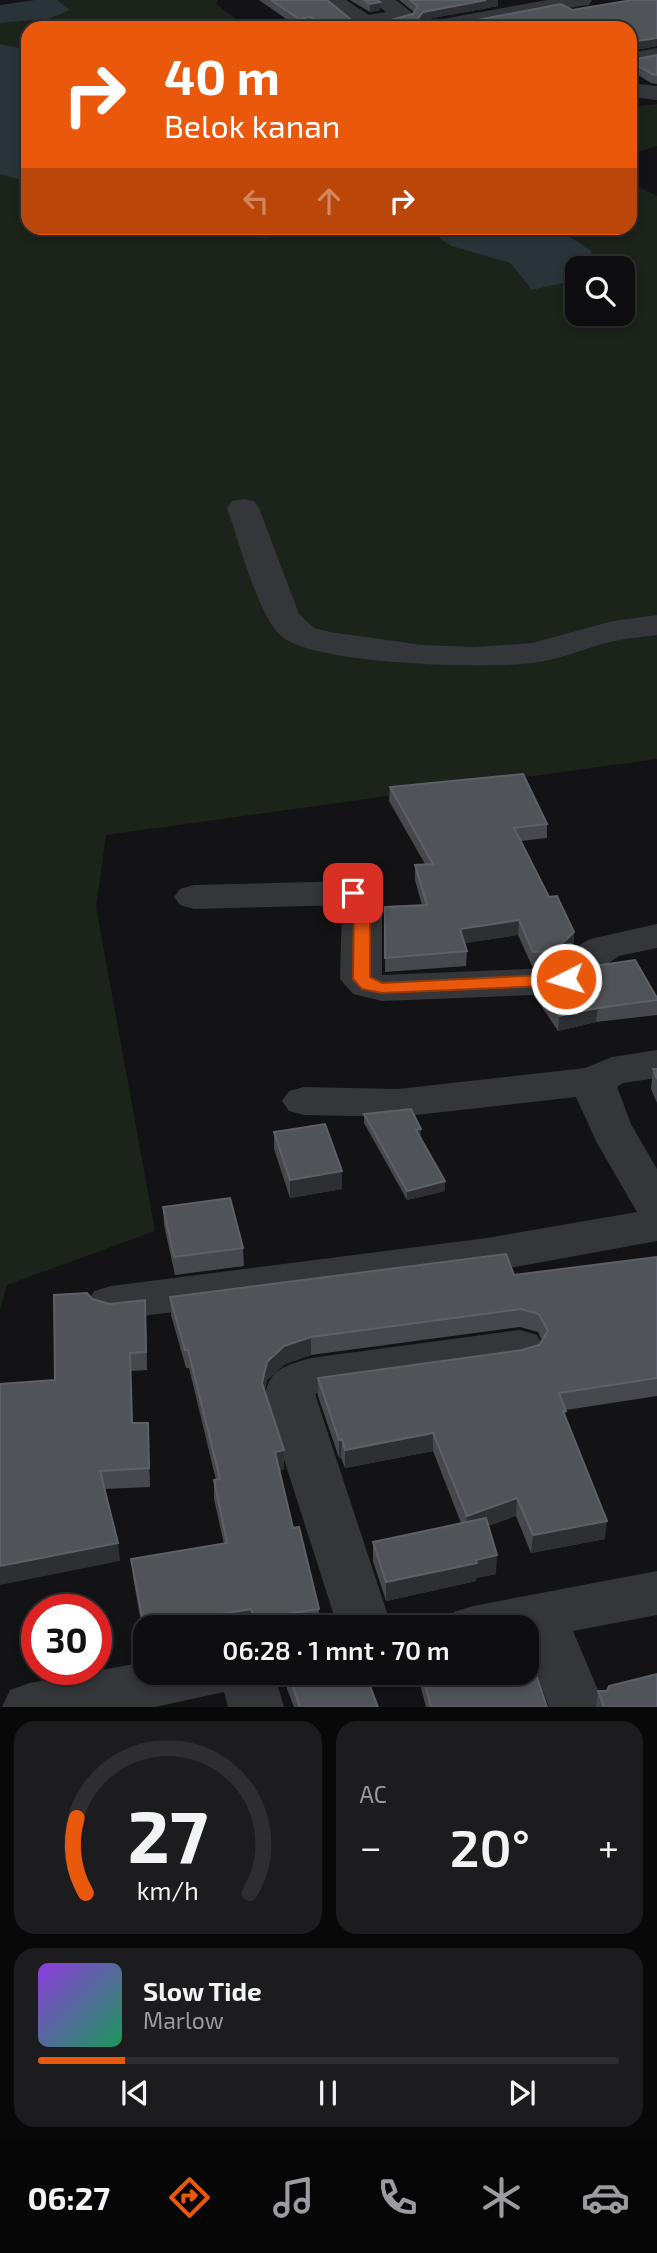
<!DOCTYPE html>
<html lang="id">
<head>
<meta charset="utf-8">
<style>
  body { margin:0; font-family:"Exo 2",sans-serif; background:#1c1c1e; color:#f1f3f6; height:100vh; display:flex; flex-direction:column; font-size:26px; white-space:nowrap }
  * { box-sizing:border-box; margin:0 }
  p { font-size:23px; color:#9b9c9f }
  .icon { flex:none; width:38px; height:38px; fill:none; stroke:currentColor; stroke-width:2; stroke-linecap:round; stroke-linejoin:round }
  .map { position:relative; height:1707px; overflow:hidden }
  .panel { display:flex; flex-direction:column; gap:14px; padding:14px; background:#080809; flex:1 }
  .panel>* { flex:none }
  .guide { position:absolute; left:21px; top:21px; width:616px; height:214px; border-radius:21px; box-shadow:0 4px 10px #0003,0 0 0 2px #2e2e30; background:#ea580c; color:#fff; overflow:hidden }
  .fabs { position:absolute; left:565px; top:256px; display:grid; gap:14px }
  .fabs a { display:grid; place-items:center; width:70px; height:70px; border-radius:14px; background:#0e0e10; box-shadow:0 4px 10px #0003,0 0 0 2px #2e2e30; font-size:35px }
  .speed { position:absolute; left:21px; top:1594px; display:flex; gap:14px; font-size:35px; font-weight:700; text-align:center }
  .speed>* { display:grid; place-content:center; width:91px; height:91px; border-radius:50%; background:#0e0e10; box-shadow:0 4px 10px #0003,0 0 0 2px #2e2e30; line-height:1 }
  .speed .limit { border:10px solid #d22; background:#fff; color:#111 }
  .pin { position:absolute; display:grid; place-items:center; width:60px; height:60px; color:#fff; margin:-30px; border-radius:14px; box-shadow:0 4px 10px #0006 }
  .me { position:absolute; width:77px; margin:-38px; rotate:265deg; stroke-linejoin:round; filter:drop-shadow(0 0 5px #0008) }
  .turn { display:flex; align-items:center; gap:24px; height:147px; padding:0 28px; font-size:32px }
  .turn .icon { width:91px; height:91px; stroke-width:2.5 }
  .turn b { display:block; font-size:49px; line-height:60px }
  .lanes { display:flex; align-items:center; height:66px; padding:0 28px; background:#0003; justify-content:center; gap:35px; direction:ltr }
  .lanes .off { opacity:.35 }
  .big { font-size:52px; font-weight:600; line-height:1.1 }
  .panel .card { flex:1; display:flex; flex-direction:column; justify-content:center; gap:10px; min-width:0; padding:0 24px; border-radius:21px; background:#1c1c1e }
  .panel .dial { align-items:center; gap:0 }
  .dial svg { height:182px; overflow:visible; fill:none; stroke:#2e2e30; stroke-width:7; stroke-linecap:round; text-anchor:middle }
  .dial text { fill:#f1f3f6; stroke:none }
  .song { display:flex; align-items:center; gap:21px }
  .cover { width:84px; height:84px; border-radius:10px; background:linear-gradient(135deg,hsl(270 70% 55%),hsl(150 70% 35%)) }
  .played { height:7px; border-radius:4px; background:linear-gradient(90deg,#ea580c 15%,#2e2e30 15%) }
  .keys { display:flex; justify-content:space-around; direction:ltr }
  .heat { display:flex; justify-content:space-between; align-items:center; font-size:38px; direction:ltr }
  .panel .tiles { flex:1; display:grid; gap:14px; grid-template-columns:1fr 1fr }
  .card:last-child { grid-column:span 2 }
  .trip { position:absolute; left:133px; top:1615px; width:406px; height:70px; border-radius:21px; background:#0e0e10; box-shadow:0 4px 10px #0003,0 0 0 2px #2e2e30; font-weight:600; line-height:70px; text-align:center }
  .menu { display:flex; height:112px; justify-content:space-around; align-items:center; background:#060606; color:#9b9c9f }
  .menu .icon { width:49px; height:49px }
  .menu .active { color:#ea580c }
  .menu b { font-size:32px; color:#f1f3f6 }
  .map>svg:first-child { display:block }
  .green { fill:#1b231b }
  .water { fill:#293439 }
  .lines { fill:none; stroke-linecap:round; stroke-linejoin:round }
  .minor { fill:#34363a; fill-rule:evenodd }
  .wall { fill:#46484d }
  .shaded-wall { fill:#2d2f32 }
  .building { fill:#505358; stroke:#5d6167; stroke-width:2 }
  .route { fill:#ea580c; stroke:#983908; stroke-width:2 }
</style>
</head>
<body>
<div class="map">
<svg width="657" height="1707" viewBox="0 0 657 1707">
  <rect width="100%" height="100%" fill="#131315"/>
  <g class="green">
    <polygon points="57,0 218,0 216,4 248,28 28,28 28,50 0,44 0,23 29,21 70,10"/>
    <polygon points="657,104 657,146 630,154 630,107"/>
    <polygon points="0,174 28,182 28,228 223,228 229,236 267,238 281,228 425,228 451,246 510,263 532,290 577,280 578,313 623,313 623,268 587,268 592,251 556,228 630,228 630,182 657,196 657,759 106,835 96,907 155,1231 7,1285 0,1310"/>
  </g>
  <g class="water">
    <polygon points="35,0 57,0 70,10 48,19 0,23 0,5"/>
    <polygon points="0,44 28,50 28,182 0,174"/>
    <polygon points="223,228 281,228 267,238 228,236"/>
    <polygon points="425,228 556,228 592,251 587,268 578,268 577,280 532,290 510,263 451,246"/>
  </g>
  <g class="lines">
    <g class="minor">
      <polygon points="320,0 346,0 369,15 386,12 371,0 396,0 415,15 412,20 383,26 385,28 356,28"/>
      <polygon points="547,0 592,0 589,5 581,6 466,28 420,28 423,23 431,21"/>
      <polygon points="657,48 657,62 630,67 630,53"/>
      <polygon points="630,83 657,86 657,100 630,97"/>
      <path d="M 243,499 L 254,501 L 259,508 L 299,614 L 314,628 L 330,632 L 423,645 L 474,647 L 532,643 L 613,621 L 657,615 L 657,635 C 643,637 628,638 615,641 C 587,647 560,660 532,663 C 488,669 310,665 280,635 C 257,612 239,541 227,508 L 232,501 Z"/>
      <polygon points="353,881 367,885 382,899 382,975 554,968 578,946 590,939 657,924 657,948 619,956 607,964 585,985 559,994 382,1001 353,994 340,979 342,905 194,909 180,905 174,897 180,889 194,885"/>
      <polygon points="657,1050 657,1078 623,1083 617,1087 631,1124 657,1169 657,1241 487,1272 111,1320 94,1315 87,1303 94,1291 111,1286 487,1238 637,1212 597,1143 576,1097 398,1117 304,1115 289,1111 282,1101 289,1091 304,1087 398,1089 585,1068 612,1057"/>
      <path d="M 520,1330 L 537,1335 L 544,1348 L 537,1361 L 520,1366 L 315,1394 L 392,1628 L 338,1628 L 265,1400 C 266,1370 286,1365 311,1358 Z"/>
      <polygon points="657,1571 657,1615 573,1631 605,1707 549,1707 527,1650 527,1628 446,1628 454,1612 473,1606"/>
      <polygon points="145,1662 145,1673 274,1673 284,1707 228,1707 224,1692 155,1707 2,1707 10,1690 30,1683"/>
    </g>
  </g>
  <g class="wall">
    <polygon points="259,0 327,0 354,22 387,21 413,14 414,12 399,0 498,0 498,6 422,20 421,22 467,22 657,0 657,46 630,51 630,28 314,28 310,26 299,28"/>
    <polygon points="350,0 377,0 380,10 370,12"/>
    <polygon points="657,55 657,84 651,83 630,70 630,60"/>
    <polygon points="390,787 547,824 547,838 521,841 549,897 574,932 573,947 553,965 532,966 518,935 464,943 467,951 466,966 385,972 385,907 422,905 415,880 415,865 425,864 389,801"/>
    <polygon points="587,973 657,998 657,1015 596,1022 558,1031 536,998 537,983 561,982"/>
    <polygon points="653,1069 657,1069 657,1103 651,1089"/>
    <polygon points="364,1114 421,1139 445,1181 445,1191 407,1200 364,1123"/>
    <polygon points="274,1132 342,1189 290,1198 274,1149"/>
    <polygon points="163,1207 243,1248 244,1266 175,1275 164,1225"/>
    <polygon points="657,1257 657,1396 566,1410 565,1417 605,1539 531,1553 516,1516 488,1526 496,1574 476,1578 476,1581 386,1601 373,1561 373,1542 461,1523 433,1451 345,1468 341,1458 339,1458 318,1396 318,1378 522,1350 539,1345 542,1341 538,1332 520,1327 311,1355 285,1364 267,1380 265,1391 284,1469 280,1470 293,1528 319,1609 319,1627 145,1628 145,1645 133,1577 131,1559 224,1544 214,1499 214,1480 216,1480 189,1368 186,1368 171,1315 170,1297 514,1275"/>
    <polygon points="92,1299 146,1318 147,1370 131,1371 132,1423 148,1423 150,1487 104,1489 120,1561 55,1380"/>
    <polygon points="287,1673 288,1673 378,1707 294,1707 287,1689"/>
    <polygon points="417,1673 527,1673 547,1707 426,1707"/>
    <polygon points="598,1691 607,1691 657,1707 596,1707"/>
  </g>
  <g class="shaded-wall">
    <polygon points="486,0 498,0 498,6 422,20 418,27 418,18 423,12"/>
    <polygon points="380,2 380,10 370,12 370,4"/>
    <polygon points="310,17 310,26 299,28 299,19"/>
    <polygon points="657,38 657,46 630,51 630,42"/>
    <polygon points="519,920 518,935 460,944 460,929"/>
    <polygon points="574,932 573,947 553,965 554,951"/>
    <polygon points="598,1008 596,1022 558,1031 559,1016"/>
    <polygon points="421,1129 421,1139 416,1130"/>
    <polygon points="342,1171 342,1189 290,1198 290,1180"/>
    <polygon points="445,1181 445,1191 407,1200 407,1191"/>
    <polygon points="311,1337 311,1355 285,1364 267,1380 262,1401 262,1383 267,1362 284,1346"/>
    <polygon points="433,1433 433,1451 345,1468 345,1450"/>
    <polygon points="339,1440 342,1440 341,1458 339,1458"/>
    <polygon points="284,1450 284,1469 276,1470 275,1452"/>
    <polygon points="517,1498 516,1516 466,1534 467,1516"/>
    <polygon points="607,1521 605,1539 531,1553 533,1535"/>
    <polygon points="118,1543 120,1561 0,1585 0,1566"/>
    <polygon points="497,1555 496,1574 476,1578 476,1581 386,1601 386,1582"/>
    <polygon points="251,1609 252,1627 145,1628 145,1645 144,1627"/>
  </g>
  <g class="building">
    <polygon points="271,0 327,0 354,22 387,21 413,14 418,6 410,0 486,0 423,12 418,18 420,22 467,22 561,4 572,10 632,0 657,0 657,38 630,42 630,28 331,28 310,17 299,19"/>
    <polygon points="364,0 377,0 380,2 370,4"/>
    <polygon points="657,55 657,75 652,74 630,61 630,60"/>
    <polygon points="523,774 547,824 514,828 549,897 557,896 574,932 554,951 533,952 519,920 460,929 467,951 385,958 385,907 427,905 415,865 433,864 390,787"/>
    <polygon points="635,960 657,998 657,1000 598,1008 559,1016 537,983 561,982 587,973 594,966"/>
    <polygon points="653,1069 657,1069 657,1079"/>
    <polygon points="411,1109 421,1129 416,1130 445,1181 407,1191 364,1114"/>
    <polygon points="325,1124 342,1171 290,1180 274,1132"/>
    <polygon points="230,1198 243,1248 174,1257 163,1207"/>
    <polygon points="506,1254 514,1275 657,1257 657,1378 559,1393 566,1411 563,1411 607,1521 533,1535 517,1498 467,1516 433,1433 345,1450 342,1440 339,1440 318,1378 522,1350 539,1345 548,1331 539,1314 521,1309 311,1337 284,1346 267,1362 262,1383 284,1450 275,1452 293,1528 299,1527 319,1609 254,1619 251,1609 144,1627 131,1559 227,1543 214,1480 220,1479 188,1350 185,1350 170,1297"/>
    <polygon points="87,1293 92,1299 110,1304 145,1300 146,1352 130,1353 132,1423 148,1423 149,1468 100,1471 118,1543 0,1566 0,1384 55,1380 54,1295"/>
    <polygon points="486,1518 497,1555 476,1560 477,1563 386,1582 373,1542"/>
    <polygon points="527,1648 547,1707 431,1707 422,1673 527,1673"/>
    <polygon points="288,1673 365,1673 378,1707 300,1707"/>
    <polygon points="657,1674 657,1707 604,1707 598,1691 607,1691 609,1686"/>
  </g>
  <polygon class="route" points="353,888 370,900 370,977 382,983 566,974 575,979 566,985 382,993 362,989 353,979 354,901 344,893"/>
</svg>
<div class="fabs">
<a><svg class="icon" aria-label="search" viewBox="0 0 24 24"><circle cx="10" cy="10" r="6"/><path d="M15 15l6 6"/></svg></a>
</div>
<div class="speed"><div class="limit">30</div></div>
<div class="pin" style="left:353px;top:893px;background:#d93025"><svg class="icon" aria-label="arrive" viewBox="0 0 24 24"><path d="M6 21V4h12l-3 4 3 4H6"/></svg></div>
<svg class="me" style="left:566px;top:979px" viewBox="-20 -20 40 40"><circle r="17" fill="#ea580c" stroke="#fff" stroke-width="3"/><path d="M0-11L8 9 0 5-8 9z" fill="#fff"/></svg>
<div class="trip">06:28 · 1 mnt · 70 m</div>
<div class="guide">
<div class="turn"><svg class="icon" aria-label="right" viewBox="0 0 24 24"><path d="M7 20v-9h11M14 6l5 5-5 5"/></svg><div><b>40 m</b>Belok kanan</div></div>
<div class="lanes"><svg class="icon off" aria-label="left" viewBox="0 0 24 24"><path d="M17 20v-9H6M10 6l-5 5 5 5"/></svg><svg class="icon off" aria-label="ahead" viewBox="0 0 24 24"><path d="M12 20V5M6 11l6-6 6 6"/></svg><svg class="icon" aria-label="right" viewBox="0 0 24 24"><path d="M7 20v-9h11M14 6l5 5-5 5"/></svg></div>
</div>
</div>
<section class="panel">
<div class="tiles">
<div class="card dial"><svg viewBox="0 0 100 80">
<path d="M14 69A42 42 0 1 1 86 69"/>
<path d="M14 69A42 42 0 0 1 10 36" stroke="#ea580c"/>
<text x="50" y="56" font-size="32" font-weight="700">27</text>
<text x="50" y="72" font-size="11">km/h</text>
</svg></div>
<div class="card"><p>AC</p>
<div class="heat"><a>−</a><b class="big">20°</b><a>+</a></div>
</div>
<div class="card">
<div class="song"><i class="cover"></i><div><b>Slow Tide</b><p>Marlow</p></div></div>
<div class="played"></div>
<div class="keys"><svg class="icon" aria-label="previous" viewBox="0 0 24 24"><path d="M18 5L8 12l10 7zM5 5v14"/></svg><svg class="icon" aria-label="pause" viewBox="0 0 24 24"><path d="M8 5v14M16 5v14"/></svg><svg class="icon" aria-label="next" viewBox="0 0 24 24"><path d="M6 5l10 7-10 7zM19 5v14"/></svg></div>
</div>
</div>
</section>
<nav class="menu">
<b>06:27</b>
<svg class="icon active" aria-label="directions" viewBox="0 0 24 24"><path d="M12 3l9 9-9 9-9-9zM9 14v-3h6M13 9l2 2-2 2"/></svg>
<svg class="icon" aria-label="music" viewBox="0 0 24 24"><path d="M9 18V5l10-2v13"/><circle cx="6" cy="18" r="3"/><circle cx="16" cy="16" r="3"/></svg>
<svg class="icon" aria-label="phone" viewBox="0 0 24 24"><path d="M5 4h4l2 5-3 2q2 4 5 5l2-3 5 2v4C11 20 4 13 5 4z"/></svg>
<svg class="icon" aria-label="climate" viewBox="0 0 24 24"><path d="M12 3v18M4 7l16 10M4 17L20 7"/></svg>
<svg class="icon" aria-label="car" viewBox="0 0 24 24"><path d="M5 17H2v-5l4-1 3-4h7l3 4 3 1v5h-3M9 17h6M6 11h13"/><circle cx="7" cy="17" r="2"/><circle cx="17" cy="17" r="2"/></svg>
</nav>
</body>
</html>
